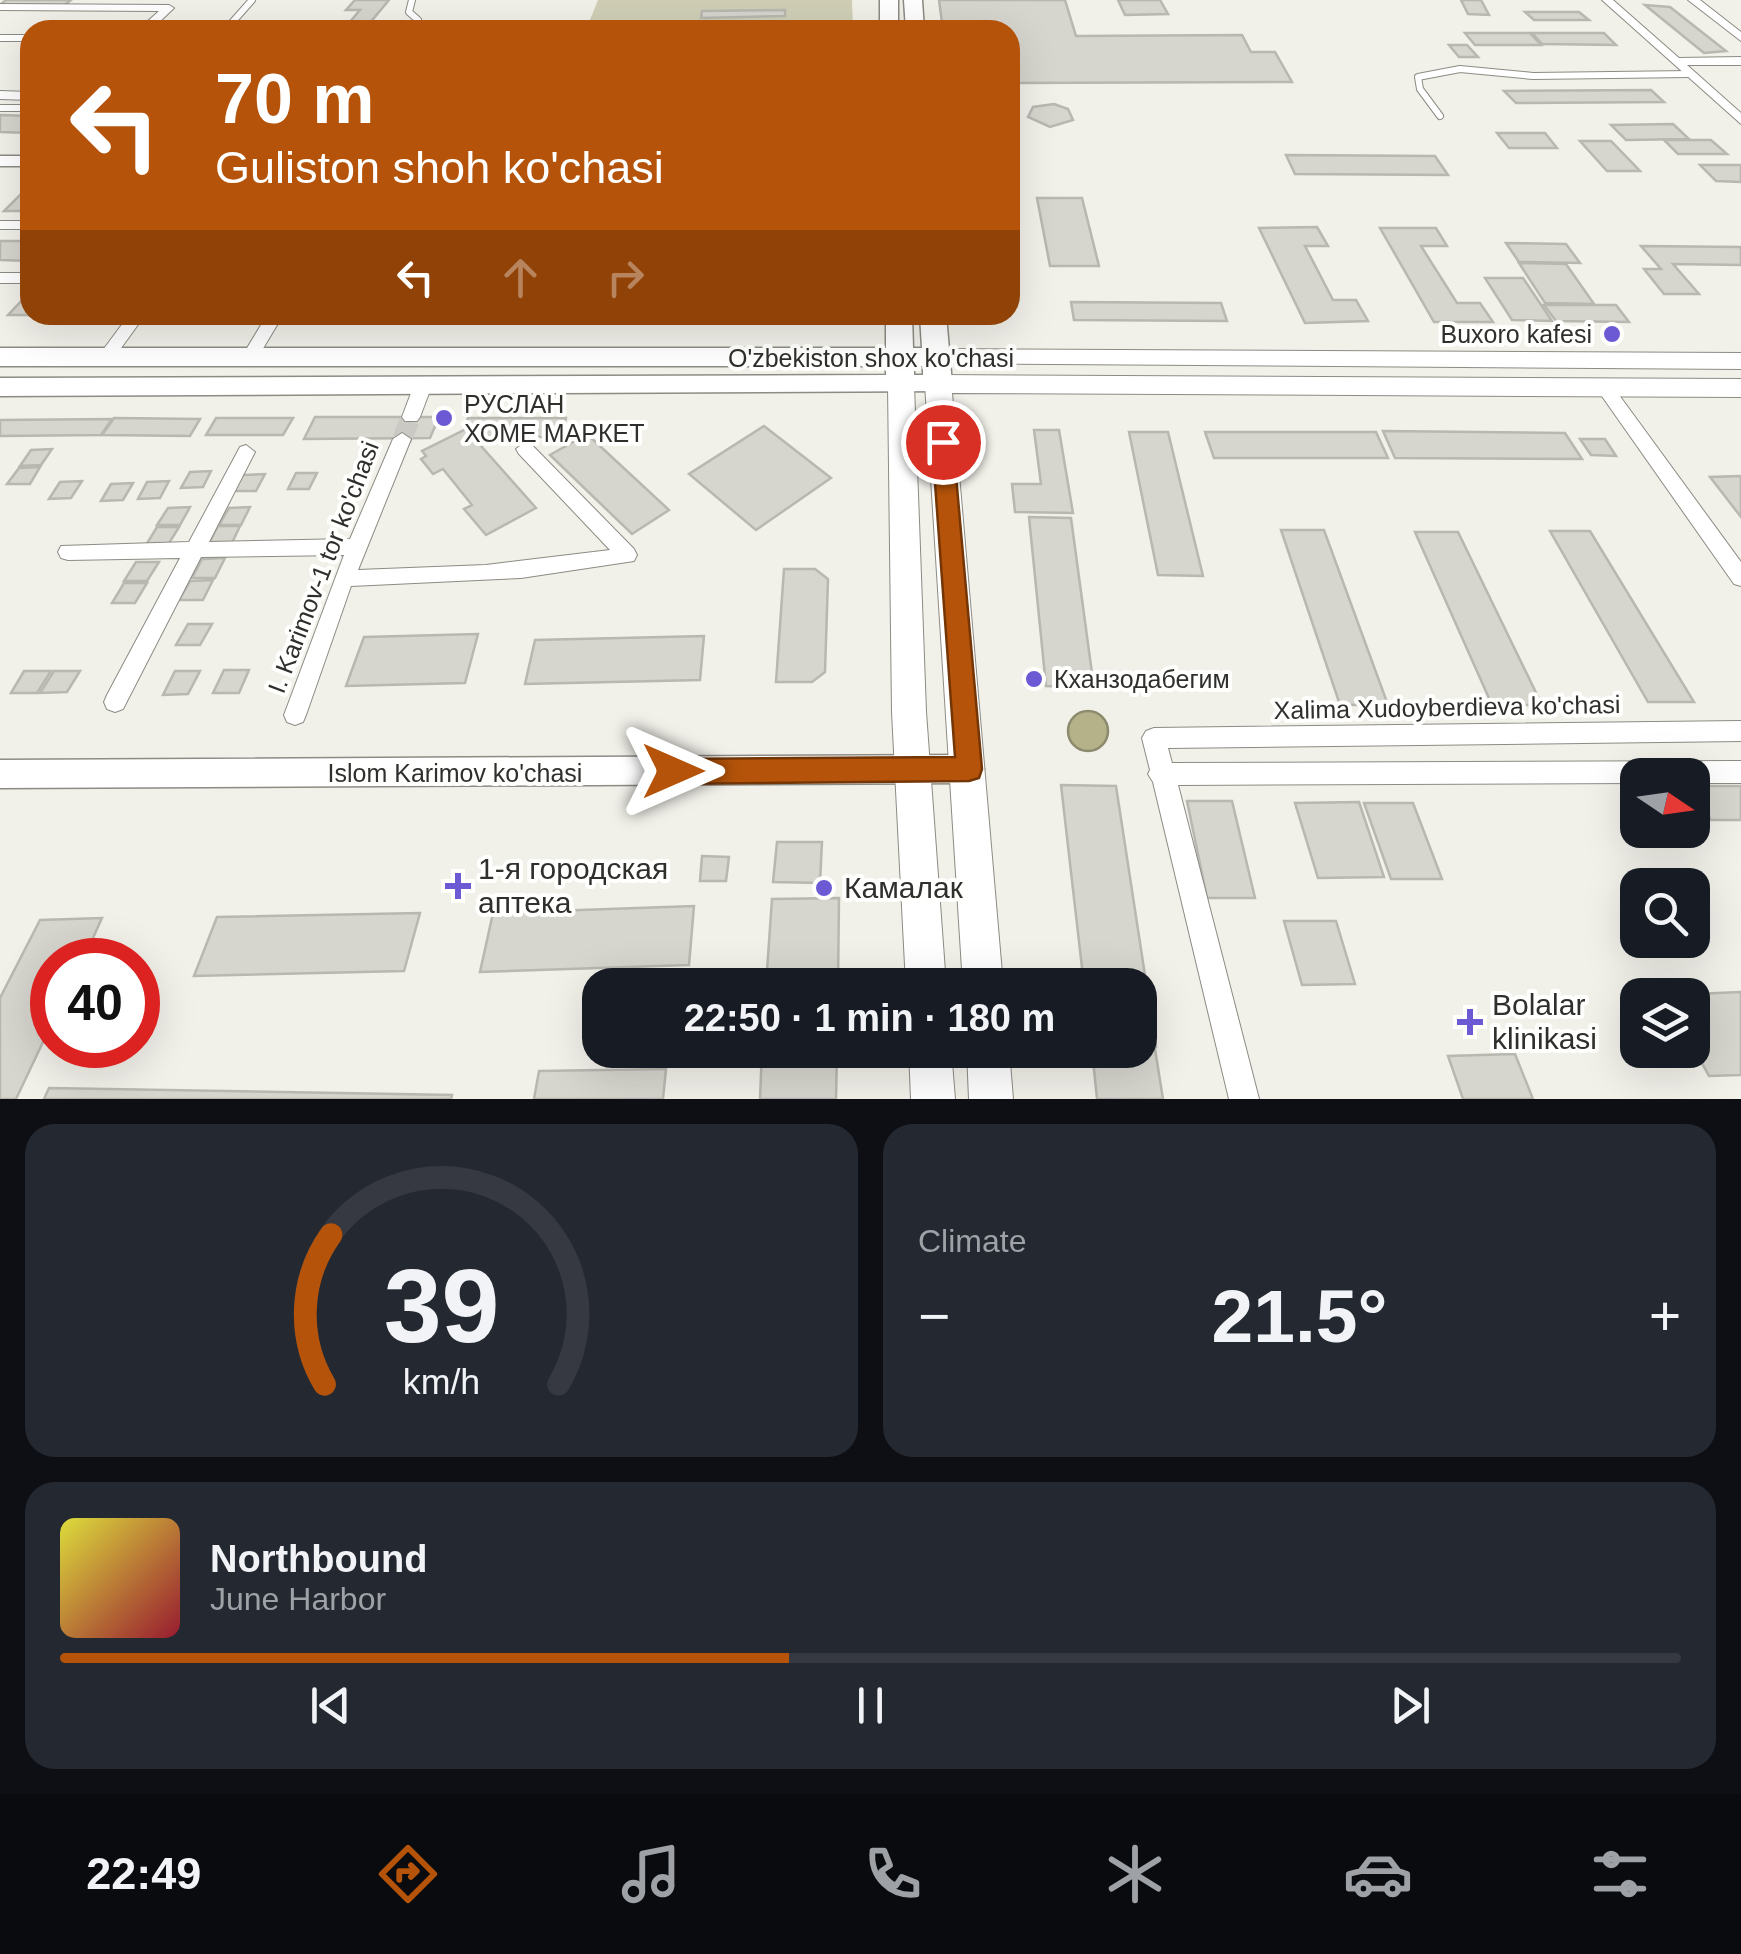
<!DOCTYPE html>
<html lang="en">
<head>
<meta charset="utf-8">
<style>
  body { margin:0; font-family:Helvetica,sans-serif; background:#242831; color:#f1f3f6; height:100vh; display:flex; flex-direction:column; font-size:38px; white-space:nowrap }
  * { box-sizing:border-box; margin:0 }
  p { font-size:32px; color:#9ea1a6 }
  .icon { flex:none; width:55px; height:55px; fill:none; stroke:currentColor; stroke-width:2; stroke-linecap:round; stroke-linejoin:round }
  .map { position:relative; height:1099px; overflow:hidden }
  .sheet { display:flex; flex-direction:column; gap:25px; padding:25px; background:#0d0f14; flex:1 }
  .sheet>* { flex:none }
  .top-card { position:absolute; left:20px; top:20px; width:1000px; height:305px; border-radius:30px; box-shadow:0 10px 40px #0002; background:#b45309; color:#fff; overflow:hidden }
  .needle { width:65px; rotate:103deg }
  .controls { position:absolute; left:1620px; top:758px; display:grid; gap:20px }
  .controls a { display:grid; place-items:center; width:90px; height:90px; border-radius:20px; background:#171b24; box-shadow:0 10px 40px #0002; font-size:50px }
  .speed { position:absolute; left:30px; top:938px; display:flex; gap:20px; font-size:50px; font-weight:700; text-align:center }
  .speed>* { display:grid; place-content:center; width:130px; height:130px; border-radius:50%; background:#171b24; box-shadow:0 10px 40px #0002; line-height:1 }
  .speed .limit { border:15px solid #d22; background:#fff; color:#111 }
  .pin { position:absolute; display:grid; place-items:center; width:85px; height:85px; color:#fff; margin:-42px; border:5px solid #fff; border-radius:50%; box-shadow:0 2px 10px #0007 }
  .me { position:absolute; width:110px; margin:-55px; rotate:90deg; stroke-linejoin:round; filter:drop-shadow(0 0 8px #0008) }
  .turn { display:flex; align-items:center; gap:35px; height:210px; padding:0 30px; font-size:45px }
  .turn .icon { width:130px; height:130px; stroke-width:2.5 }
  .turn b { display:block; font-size:70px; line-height:85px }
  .lanes { display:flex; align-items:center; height:95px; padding:0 30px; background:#0003; justify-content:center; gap:50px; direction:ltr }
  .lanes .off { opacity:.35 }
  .big { font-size:75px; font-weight:700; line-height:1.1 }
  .sheet .tile { flex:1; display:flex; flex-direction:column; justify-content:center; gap:15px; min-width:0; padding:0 35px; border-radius:30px; background:#242831 }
  .sheet .dial { align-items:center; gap:0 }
  .dial svg { height:260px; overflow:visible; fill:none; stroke:#363941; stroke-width:7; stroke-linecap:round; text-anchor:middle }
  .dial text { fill:#f1f3f6; stroke:none }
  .song { display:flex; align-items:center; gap:30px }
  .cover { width:120px; height:120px; border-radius:15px; background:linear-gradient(135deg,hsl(60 70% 55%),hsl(350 70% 35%)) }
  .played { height:10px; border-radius:5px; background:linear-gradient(90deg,#b45309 45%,#363941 45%) }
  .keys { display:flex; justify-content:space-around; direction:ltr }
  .heat { display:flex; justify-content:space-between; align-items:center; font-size:55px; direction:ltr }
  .sheet .tiles { flex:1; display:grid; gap:25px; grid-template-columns:1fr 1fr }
  .tile:last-child { grid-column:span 2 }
  .trip { position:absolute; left:582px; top:968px; width:575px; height:100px; border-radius:30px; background:#171b24; box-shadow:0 10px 40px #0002; font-weight:700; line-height:100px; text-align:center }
  .menu { display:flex; height:160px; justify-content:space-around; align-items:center; background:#090b0e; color:#9ea1a6 }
  .menu .icon { width:70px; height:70px }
  .menu .active { color:#b45309 }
  .menu b { font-size:45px; color:#f1f3f6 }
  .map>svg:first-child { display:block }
  .green { fill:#d0cfb6 }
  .water { fill:#b5b289; stroke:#8d8b6d; stroke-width:2.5 }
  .building { fill:#d6d5ce; stroke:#b8b7b0; stroke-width:2.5 }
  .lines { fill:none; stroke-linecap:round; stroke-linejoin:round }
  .minor-tunnel { stroke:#cac9c3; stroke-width:20; stroke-dasharray:20 10; stroke-linecap:butt }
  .service-casing { stroke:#8c8b84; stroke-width:8 }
  .minor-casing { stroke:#8c8b84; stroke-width:2 }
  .tertiary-casing { stroke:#8c8b84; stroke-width:3 }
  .secondary-casing { stroke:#8c8b84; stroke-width:2 }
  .primary-casing { stroke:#8c8b84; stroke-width:3 }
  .service { stroke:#fff; stroke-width:6 }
  .minor { fill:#fff; fill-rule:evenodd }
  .tertiary { fill:#fff; fill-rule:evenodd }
  .secondary { fill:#fff; fill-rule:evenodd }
  .primary { fill:#fff; fill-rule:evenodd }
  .route { fill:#b45309; stroke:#753606; stroke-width:2.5 }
  .poi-dot { fill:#6b5ad4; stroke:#fffffe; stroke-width:4 }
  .labels { text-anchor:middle; stroke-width:8; stroke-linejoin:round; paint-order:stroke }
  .poi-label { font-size:25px; fill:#2f2f2c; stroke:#fffffe; text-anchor:start }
  .street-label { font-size:25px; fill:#2f2f2c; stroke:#fffffe }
  .near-poi-label { font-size:30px; fill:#2f2f2c; stroke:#fffffe; text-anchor:start }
</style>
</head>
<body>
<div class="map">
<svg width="1741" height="1099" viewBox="0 0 1741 1099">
  <rect width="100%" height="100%" fill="#f1f0e9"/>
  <polygon class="green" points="598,0 852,0 853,30 586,30"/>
  <circle class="water" cx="1088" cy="731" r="20"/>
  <g class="building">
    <polygon points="6,0 71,0 62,7 0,5"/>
    <polygon points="355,0 389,0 364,30 343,30 360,10 346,10"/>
    <polygon points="939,0 1065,0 1076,36 1242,35 1251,52 1275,52 1292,82 1010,83 1010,30 943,30"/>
    <polygon points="1118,0 1160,0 1168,14 1125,15"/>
    <polygon points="1461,0 1481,0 1489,15 1468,14"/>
    <polygon points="1645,5 1670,7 1726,51 1704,53"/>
    <polygon points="785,10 785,16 701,18 702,11"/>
    <polygon points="1525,12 1579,12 1589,20 1534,20"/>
    <polygon points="1465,33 1530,33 1541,45 1475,45"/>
    <polygon points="1532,33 1604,33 1616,45 1542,44"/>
    <polygon points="1449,45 1467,45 1478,57 1459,57"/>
    <polygon points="1651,90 1664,102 1516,103 1504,91"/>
    <polygon points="1054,104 1068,109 1073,120 1050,127 1028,117 1033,107"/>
    <polygon points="0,115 30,116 30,133 0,132"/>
    <polygon points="1673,124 1689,139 1626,140 1611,125"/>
    <polygon points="1497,133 1545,133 1557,148 1509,148"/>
    <polygon points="1664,140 1711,140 1727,154 1678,154"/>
    <polygon points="1580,141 1611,141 1640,171 1607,171"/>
    <polygon points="1286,155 1435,156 1448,175 1295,174"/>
    <polygon points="1700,165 1741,165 1741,182 1716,181"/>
    <polygon points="22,193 30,193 30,211 4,211"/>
    <polygon points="1037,198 1082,198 1099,266 1050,266"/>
    <polygon points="1317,227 1328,246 1305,246 1333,300 1356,300 1368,321 1305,323 1259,228"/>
    <polygon points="1380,228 1436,228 1447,246 1421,246 1457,303 1480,303 1493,322 1434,322"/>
    <polygon points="0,241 30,241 30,261 0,260"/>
    <polygon points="1506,243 1566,244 1580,263 1519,262"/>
    <polygon points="1641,246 1741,247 1741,265 1673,264 1699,294 1664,294 1644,269 1661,269"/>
    <polygon points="1519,263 1566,264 1594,304 1545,303"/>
    <polygon points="1485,278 1523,278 1552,321 1512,320"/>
    <polygon points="29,293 30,315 92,315 8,315"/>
    <polygon points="1071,302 1221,303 1227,321 1074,320"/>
    <polygon points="1544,305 1616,305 1629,322 1556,321"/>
    <polygon points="301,315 384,315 382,318"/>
    <polygon points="315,417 439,417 430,438 304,439"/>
    <polygon points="114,418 200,419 190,436 102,435"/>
    <polygon points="216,418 293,418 283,435 206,435"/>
    <polygon points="468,418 566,418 561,437 474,437 465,427"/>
    <polygon points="112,419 101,435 0,436 0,420"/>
    <polygon points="764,426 831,478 756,530 689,474"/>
    <polygon points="466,429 536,508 486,535 464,509 472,505 443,469 433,474 421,459 426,456 422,451"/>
    <polygon points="1034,430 1059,430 1073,513 1015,512 1012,484 1041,484"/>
    <polygon points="1383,431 1565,433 1582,459 1395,458"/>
    <polygon points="1129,432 1168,432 1203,576 1158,575"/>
    <polygon points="1205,432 1376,432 1388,458 1214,458"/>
    <polygon points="587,434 669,510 632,534 550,455"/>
    <polygon points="1580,439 1605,439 1616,456 1591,455"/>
    <polygon points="52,449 41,465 20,466 31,450"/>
    <polygon points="40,467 30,484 7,484 19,468"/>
    <polygon points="211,471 203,487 181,488 190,472"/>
    <polygon points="296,473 317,473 309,489 288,489"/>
    <polygon points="265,474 256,491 234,491 243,475"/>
    <polygon points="1741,476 1741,517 1710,477"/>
    <polygon points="82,481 71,498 49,499 60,482"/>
    <polygon points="169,481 160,498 138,499 147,482"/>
    <polygon points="133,483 123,500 101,501 111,484"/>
    <polygon points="190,507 180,525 157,525 168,508"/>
    <polygon points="250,507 241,525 219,525 229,508"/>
    <polygon points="1029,517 1071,518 1094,688 1046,686"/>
    <polygon points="218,526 240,526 231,545 208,545"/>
    <polygon points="157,527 179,527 168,545 146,545"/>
    <polygon points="1281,530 1324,530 1388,705 1340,705"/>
    <polygon points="1550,531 1590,531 1694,702 1648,702"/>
    <polygon points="1415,532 1458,532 1542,705 1492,705"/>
    <polygon points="225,558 215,578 192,578 202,559"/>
    <polygon points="136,562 159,562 147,581 124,581"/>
    <polygon points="784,569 815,569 828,579 825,672 812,682 776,682"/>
    <polygon points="213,580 203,600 179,600 190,581"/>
    <polygon points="124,583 147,583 135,603 112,603"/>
    <polygon points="188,624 212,624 200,645 176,645"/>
    <polygon points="478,634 465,683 346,686 364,637"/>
    <polygon points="704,636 700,680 525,684 535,640"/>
    <polygon points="224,670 249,670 239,693 213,693"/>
    <polygon points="24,671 51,671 37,693 11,693"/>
    <polygon points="54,671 80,671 67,692 40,693"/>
    <polygon points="175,671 200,671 188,694 163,695"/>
    <polygon points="1061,785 1116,786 1156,1047 1140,1047 1140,985 1084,985"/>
    <polygon points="1692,786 1741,786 1741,820 1711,820"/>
    <polygon points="1187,801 1232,801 1255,898 1207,898"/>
    <polygon points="1359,802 1384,877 1318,878 1295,803"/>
    <polygon points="1364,803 1413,803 1442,879 1391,879"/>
    <polygon points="777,842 822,842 820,883 773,882"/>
    <polygon points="702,856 729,857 726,881 700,881"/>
    <polygon points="839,898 838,985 766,985 772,899"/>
    <polygon points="694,906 689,965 480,972 493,913"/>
    <polygon points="420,913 404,971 194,976 217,917"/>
    <polygon points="102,918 83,960 52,960 52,1023 16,1099 0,1099 0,998 40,920"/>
    <polygon points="1284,921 1336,921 1355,984 1302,985"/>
    <polygon points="1741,992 1741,1075 1709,1076 1692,1045 1692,995 1669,995"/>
    <polygon points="1140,1049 1155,1049 1163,1099 1097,1099 1092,1050"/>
    <polygon points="762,1050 837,1050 836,1099 760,1099"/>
    <polygon points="1515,1054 1533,1099 1463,1099 1448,1056"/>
    <polygon points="666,1069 663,1099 534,1099 539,1071"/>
    <polygon points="49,1088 452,1095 451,1099 44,1099"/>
  </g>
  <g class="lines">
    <polyline class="minor-tunnel" points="402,439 411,417"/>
    <defs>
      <g id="service">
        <polyline points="412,0 409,12 418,20"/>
        <polyline points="229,26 252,0"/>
        <polyline points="0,108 30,108"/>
        <polyline points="1440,116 1420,89 1418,77 1460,69 1533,76 1690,74"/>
      </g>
      <g id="minor">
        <polygon points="1602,0 1613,0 1679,58 1741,57 1741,65 1687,65 1741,113 1741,124"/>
        <polygon points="1688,0 1700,0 1741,32 1741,41"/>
        <polygon points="0,4 169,5 174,8 151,30 138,30 159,11 0,10"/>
        <rect x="0" y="35" width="30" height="6"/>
        <polygon points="0,91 30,92 30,100 0,99"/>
        <rect x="0" y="221" width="30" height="8"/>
        <rect x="0" y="273" width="30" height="10"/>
        <polygon points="129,315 145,315 111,362 99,362 97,358"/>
        <polygon points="267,315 283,315 255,362 243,362 241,358"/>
        <polygon points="423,379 432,385 420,417 417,421 405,421 402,417 414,385"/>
        <polygon points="1605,382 1611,384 1741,562 1741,586 1734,584 1599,392 1596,388"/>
        <polygon points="402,433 411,439 358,570 486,565 610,550 519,454 516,449 525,442 531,444 634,549 637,555 634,561 521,578 351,586 306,715 303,722 295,725 287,722 284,715 344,555 201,557 123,709 115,712 107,709 104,702 107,695 180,558 68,560 61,558 58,552 61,546 189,542 240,447 246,445 255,452 209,542 350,539 393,439"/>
        <polygon points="1741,721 1741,741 1168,748 1172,763 1741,761 1741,783 1692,783 1692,775 1638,775 1638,783 1178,785 1259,1099 1229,1099 1153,782 1148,774 1150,770 1142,738 1146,731 1154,728"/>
      </g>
      <g id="tertiary">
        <rect x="0" y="156" width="30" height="10"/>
        <polygon points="969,755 979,759 984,769 979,779 969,783 0,788 0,760"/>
      </g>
      <g id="secondary">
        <polygon points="936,349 1741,353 1741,369 927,363 923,357 927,351"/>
        <polygon points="938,375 1741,379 1741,397 952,393 1003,985 963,985 925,384"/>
        <polygon points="901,376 914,385 926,712 946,985 906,985 892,712 888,385"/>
        <polygon points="909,1050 951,1050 955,1099 911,1099"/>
        <polygon points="967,1050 1009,1050 1013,1099 969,1099"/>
      </g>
      <g id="primary">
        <rect x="880" y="0" width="18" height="30"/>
        <polygon points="904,0 922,0 924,30 906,30"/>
        <path d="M 886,315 L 912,315 L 913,348 L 922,348 L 920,315 L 946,315 L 952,384 L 948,391 L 0,396 L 0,378 L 886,375 L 886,366 L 0,366 L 0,348 L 886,348 ZM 914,366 L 923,366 L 923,375 L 914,375 Z"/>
      </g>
    </defs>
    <use href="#service" class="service-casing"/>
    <use href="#minor" class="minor-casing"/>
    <use href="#tertiary" class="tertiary-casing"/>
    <use href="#secondary" class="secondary-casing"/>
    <use href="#primary" class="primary-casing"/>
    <use href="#service" class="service"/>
    <use href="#minor" class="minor"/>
    <use href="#tertiary" class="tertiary"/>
    <use href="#secondary" class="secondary"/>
    <use href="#primary" class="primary"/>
  </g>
  <polygon class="route" points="943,435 953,442 982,769 979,778 969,781 673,784 663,780 660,771 663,762 673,759 955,757 932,442"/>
  <g class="poi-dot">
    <circle cx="1612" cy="334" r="10"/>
    <circle cx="444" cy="418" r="10"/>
    <circle cx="1034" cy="679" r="10"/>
    <path d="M453 871h10v10h10v10h-10v10h-10v-10h-10v-10h10z"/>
    <circle cx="824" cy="888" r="10"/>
    <path d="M1465 1007h10v10h10v10h-10v10h-10v-10h-10v-10h10z"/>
  </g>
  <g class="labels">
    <g class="poi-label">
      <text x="1592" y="343" text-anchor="end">Buxoro kafesi</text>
      <text x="464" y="413">РУСЛАН<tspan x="464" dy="29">ХОМЕ МАРКЕТ</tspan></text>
      <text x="1054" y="688">Кханзодабегим</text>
    </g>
    <g class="street-label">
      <text x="871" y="367">O'zbekiston shox ko'chasi</text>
      <text transform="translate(323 567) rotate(-69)" y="9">I. Karimov-1 tor ko'chasi</text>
      <text transform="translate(1447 707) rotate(-1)" y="9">Xalima Xudoyberdieva ko'chasi</text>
      <text x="455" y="782">Islom Karimov ko'chasi</text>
    </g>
    <g class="near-poi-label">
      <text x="478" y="879">1-я городская<tspan x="478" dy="34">аптека</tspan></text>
      <text x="844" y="898">Камалак</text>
      <text x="1492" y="1015">Bolalar<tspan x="1492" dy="34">klinikasi</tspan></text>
    </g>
  </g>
</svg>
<div class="controls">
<a><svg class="needle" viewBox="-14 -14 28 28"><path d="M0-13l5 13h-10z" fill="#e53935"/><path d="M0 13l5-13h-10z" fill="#9ea1a6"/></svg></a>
<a><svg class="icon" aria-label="search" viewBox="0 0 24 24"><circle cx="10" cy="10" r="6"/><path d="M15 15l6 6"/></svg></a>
<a><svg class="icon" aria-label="layers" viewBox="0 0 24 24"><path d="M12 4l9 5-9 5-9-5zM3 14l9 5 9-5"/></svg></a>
</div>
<div class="speed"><div class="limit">40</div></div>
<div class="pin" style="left:943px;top:442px;background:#d93025"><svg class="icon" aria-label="arrive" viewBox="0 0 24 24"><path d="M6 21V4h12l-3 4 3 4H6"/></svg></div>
<svg class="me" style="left:673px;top:771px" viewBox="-20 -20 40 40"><path d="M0-17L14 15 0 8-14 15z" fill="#b45309" stroke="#fff" stroke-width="4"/></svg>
<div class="trip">22:50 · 1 min · 180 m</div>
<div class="top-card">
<div class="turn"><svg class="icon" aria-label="left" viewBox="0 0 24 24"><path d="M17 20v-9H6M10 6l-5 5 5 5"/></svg><div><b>70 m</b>Guliston shoh ko'chasi</div></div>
<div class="lanes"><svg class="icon" aria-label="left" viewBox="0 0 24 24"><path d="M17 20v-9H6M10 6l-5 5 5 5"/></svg><svg class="icon off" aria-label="ahead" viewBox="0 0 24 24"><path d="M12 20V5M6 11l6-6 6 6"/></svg><svg class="icon off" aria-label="right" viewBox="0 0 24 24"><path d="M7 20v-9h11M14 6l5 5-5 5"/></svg></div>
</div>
</div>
<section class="sheet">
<div class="tiles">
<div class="tile dial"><svg viewBox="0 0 100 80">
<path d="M14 69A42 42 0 1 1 86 69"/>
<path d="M14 69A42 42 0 0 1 16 23" stroke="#b45309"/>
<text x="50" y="56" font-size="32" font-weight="700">39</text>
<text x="50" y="72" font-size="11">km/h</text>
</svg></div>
<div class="tile"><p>Climate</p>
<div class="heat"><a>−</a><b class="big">21.5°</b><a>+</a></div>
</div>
<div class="tile">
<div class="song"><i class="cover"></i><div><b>Northbound</b><p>June Harbor</p></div></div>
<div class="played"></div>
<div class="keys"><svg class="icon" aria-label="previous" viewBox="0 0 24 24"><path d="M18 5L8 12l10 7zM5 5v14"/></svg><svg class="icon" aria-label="pause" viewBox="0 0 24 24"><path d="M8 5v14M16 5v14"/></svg><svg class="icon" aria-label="next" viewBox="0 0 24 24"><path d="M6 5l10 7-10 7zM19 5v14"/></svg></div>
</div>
</div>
</section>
<nav class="menu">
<b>22:49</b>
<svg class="icon active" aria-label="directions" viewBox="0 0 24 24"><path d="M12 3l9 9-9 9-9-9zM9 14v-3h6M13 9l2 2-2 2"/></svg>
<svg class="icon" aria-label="music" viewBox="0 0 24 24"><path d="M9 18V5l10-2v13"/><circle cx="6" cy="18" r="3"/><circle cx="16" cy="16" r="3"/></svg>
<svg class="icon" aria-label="phone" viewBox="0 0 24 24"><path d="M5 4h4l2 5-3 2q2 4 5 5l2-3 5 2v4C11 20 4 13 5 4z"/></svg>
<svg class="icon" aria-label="climate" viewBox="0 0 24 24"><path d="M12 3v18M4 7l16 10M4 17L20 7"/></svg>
<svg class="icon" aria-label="car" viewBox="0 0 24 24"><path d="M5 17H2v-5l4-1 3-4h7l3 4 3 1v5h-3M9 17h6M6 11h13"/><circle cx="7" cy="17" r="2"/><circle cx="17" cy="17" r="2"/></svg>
<svg class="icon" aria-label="filters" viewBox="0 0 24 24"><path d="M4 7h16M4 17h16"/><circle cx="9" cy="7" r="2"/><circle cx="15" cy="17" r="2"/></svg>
</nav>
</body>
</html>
